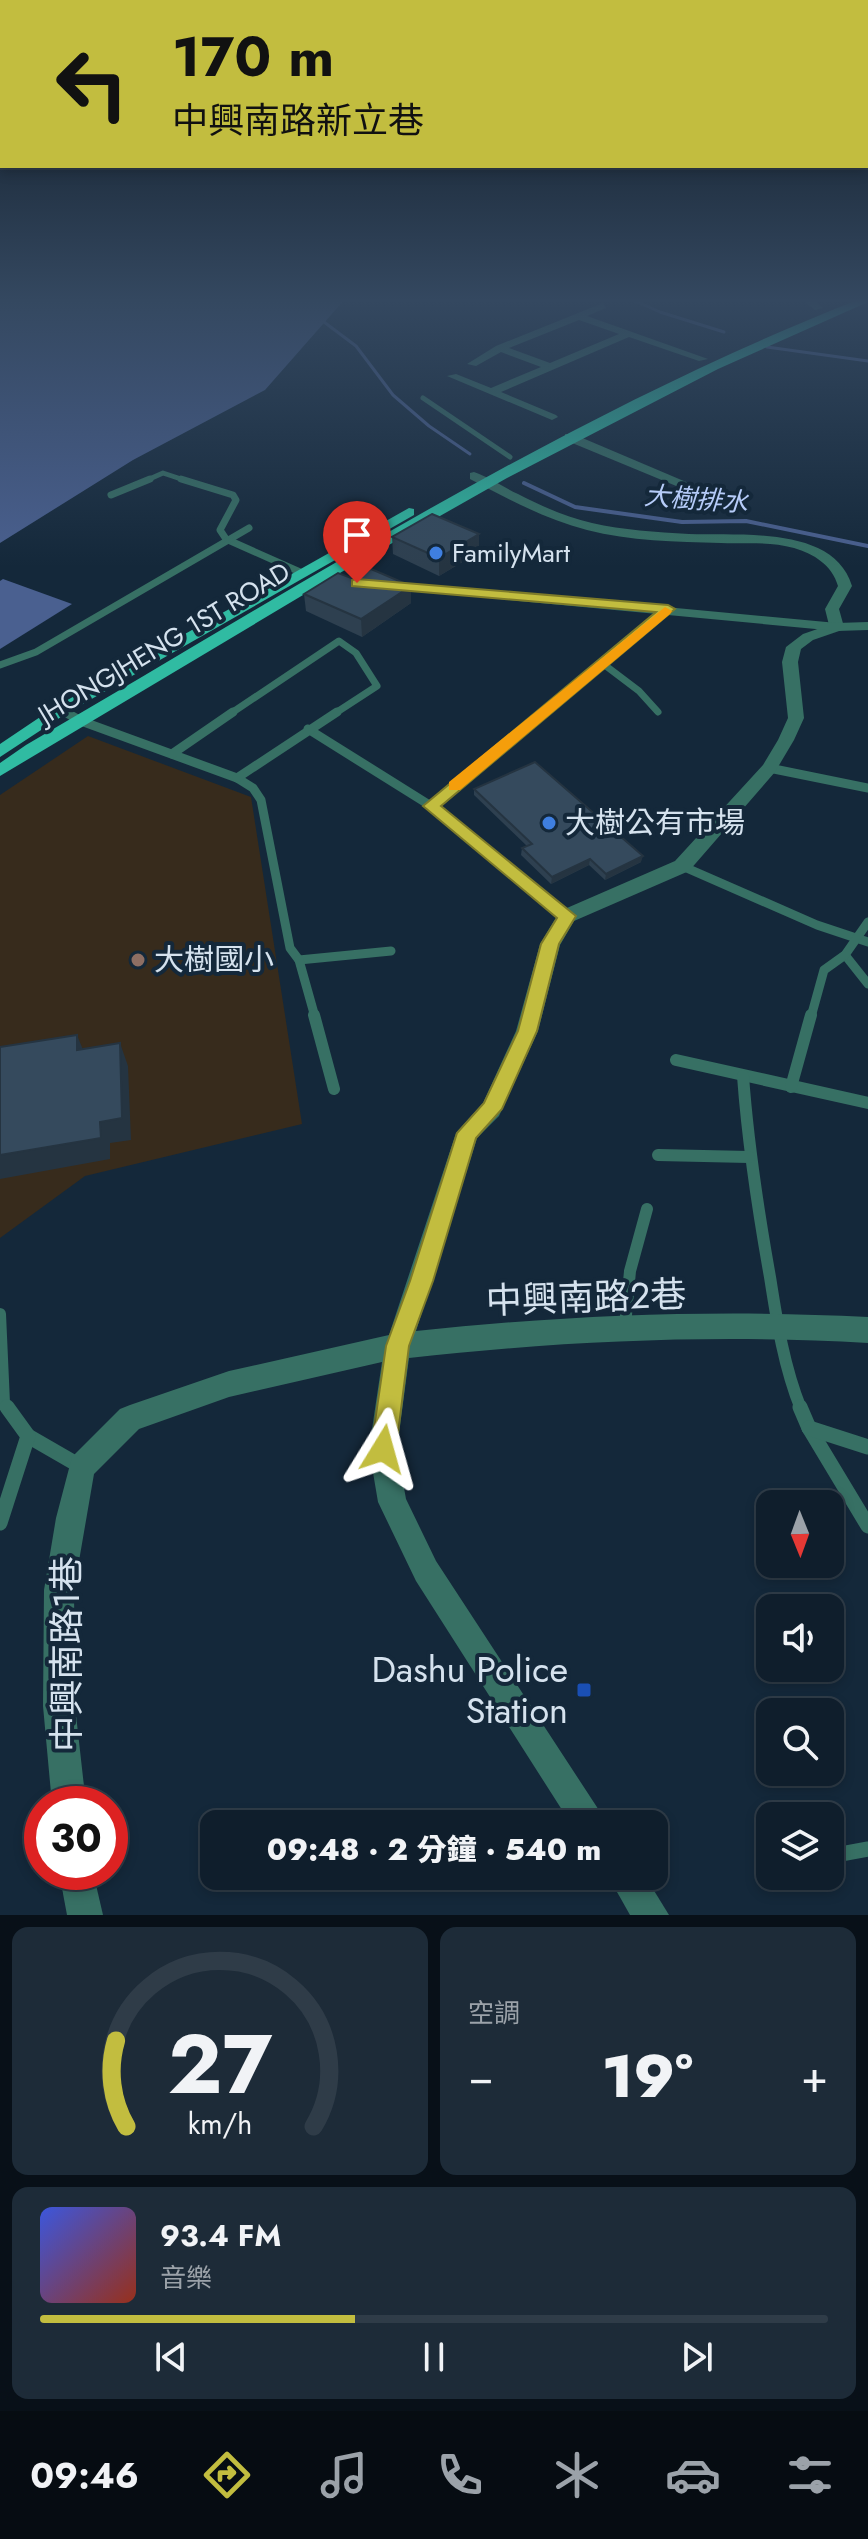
<!DOCTYPE html>
<html lang="zh-TW">
<head>
<meta charset="utf-8">
<style>
  body { margin:0; font-family:Jost,"Noto Sans TC",sans-serif; background:#1d2b38; color:#f1f3f6; height:100vh; display:flex; flex-direction:column; font-size:30px; white-space:nowrap }
  * { box-sizing:border-box; margin:0 }
  p { font-size:26px; color:#9ba2a9 }
  .icon { flex:none; width:44px; height:44px; fill:none; stroke:currentColor; stroke-width:2; stroke-linecap:round; stroke-linejoin:round }
  .map { position:relative; height:1915px; overflow:hidden }
  .drawer { display:flex; flex-direction:column; gap:12px; padding:12px; background:#081018; flex:1 }
  .drawer>* { flex:none }
  .banner { position:absolute; left:0px; top:0px; width:868px; height:168px; box-shadow:0 4px 12px #0003,0 0 0 2px #2f3c48; background:#c2bd3f; color:#111; overflow:hidden }
  .needle { width:52px; rotate:179deg }
  .fabs { position:absolute; left:756px; top:1490px; display:grid; gap:16px }
  .fabs a { display:grid; place-items:center; width:88px; height:88px; border-radius:16px; background:#0f1e2c; box-shadow:0 4px 12px #0003,0 0 0 2px #2f3c48; font-size:40px }
  .speed { position:absolute; left:24px; top:1786px; display:flex; gap:16px; font-size:40px; font-weight:700; text-align:center }
  .speed>* { display:grid; place-content:center; width:104px; height:104px; border-radius:50%; background:#0f1e2c; box-shadow:0 4px 12px #0003,0 0 0 2px #2f3c48; line-height:1 }
  .speed .limit { border:12px solid #d22; background:#fff; color:#111 }
  .pin { position:absolute; display:grid; place-items:center; width:68px; height:68px; color:#fff; margin:-82px -34px; border-radius:50% 50% 50% 0; rotate:-45deg; box-shadow:0 0 8px #0007 }
  .pin .icon { rotate:45deg }
  .me { position:absolute; width:88px; margin:-44px; rotate:8deg; stroke-linejoin:round; filter:drop-shadow(0 0 6px #0008) }
  .turn { display:flex; align-items:center; gap:28px; height:168px; padding:0 40px; font-size:36px }
  .turn .icon { width:104px; height:104px; stroke-width:2.5 }
  .turn b { display:block; font-size:56px; line-height:68px }
  .big { font-size:60px; font-weight:800; line-height:1.1 }
  .drawer .tile { flex:1; display:flex; flex-direction:column; justify-content:center; gap:12px; min-width:0; padding:0 28px; border-radius:16px; background:#1d2b38 }
  .drawer .dial { align-items:center; gap:0 }
  .dial svg { height:208px; overflow:visible; fill:none; stroke:#2f3c48; stroke-width:7; stroke-linecap:round; text-anchor:middle }
  .dial text { fill:#f1f3f6; stroke:none }
  .song { display:flex; align-items:center; gap:24px }
  .cover { width:96px; height:96px; border-radius:12px; background:linear-gradient(135deg,hsl(230 70% 55%),hsl(10 70% 35%)) }
  .played { height:8px; border-radius:4px; background:linear-gradient(90deg,#c2bd3f 40%,#2f3c48 40%) }
  .keys { display:flex; justify-content:space-around; direction:ltr }
  .heat { display:flex; justify-content:space-between; align-items:center; font-size:44px; direction:ltr }
  .drawer .tiles { flex:1; display:grid; gap:12px; grid-template-columns:1fr 1fr }
  .tile:last-child { grid-column:span 2 }
  .trip { position:absolute; left:200px; top:1810px; width:468px; height:80px; border-radius:16px; background:#0f1e2c; box-shadow:0 4px 12px #0003,0 0 0 2px #2f3c48; font-weight:800; line-height:80px; text-align:center }
  .tabs { display:flex; height:128px; justify-content:space-around; align-items:center; background:#060c12; color:#9ba2a9 }
  .tabs .icon { width:56px; height:56px }
  .tabs .on { color:#c2bd3f }
  .tabs b { font-size:36px; color:#f1f3f6 }
  .map>svg:first-child { display:block }
  .education { fill:#372b1c }
  .water { fill:#4a6090 }
  .lines { fill:none; stroke-linecap:round; stroke-linejoin:round }
  .stream-far1 { stroke:#4a6090; stroke-width:3 }
  .stream { stroke:#4a6090; stroke-width:4 }
  .service-far4 { stroke:#377064; stroke-width:5 }
  .service-far3 { stroke:#377064; stroke-width:7 }
  .service-far2 { stroke:#377064; stroke-width:9 }
  .service-far1 { stroke:#377064; stroke-width:12 }
  .service { stroke:#377064; stroke-width:15 }
  .minor { fill:#377064; fill-rule:evenodd }
  .tertiary { fill:#377064; fill-rule:evenodd }
  .primary { fill:#30bba2; fill-rule:evenodd }
  .wall { fill:#2e4050 }
  .shaded-wall { fill:#253441 }
  .building { fill:#354a5d; stroke:#253441; stroke-width:2 }
  .route { fill:#c2bd3f; stroke:#7e7b29; stroke-width:2 }
  .slow { fill:#f59e0b }
  .shop-dot { fill:#3f7fe0; stroke:#14283a; stroke-width:3 }
  .education-dot { fill:#8d6e63; stroke:#14283a; stroke-width:3 }
  .transit-dot { fill:#1a4fb4; stroke:#14283a; stroke-width:3 }
  .labels { text-anchor:middle; stroke-width:8; stroke-linejoin:round; paint-order:stroke }
  .far-water-label { font-size:26px; font-style:italic; fill:#b6ccf9; stroke:#14283a }
  .far-poi-label { font-size:26px; fill:#d5e2ee; stroke:#14283a; text-anchor:start }
  .far-street-label { font-size:26px; fill:#d5e2ee; stroke:#14283a }
  .poi-label { font-size:30px; fill:#d5e2ee; stroke:#14283a; text-anchor:start }
  .near-street-label { font-size:36px; fill:#d5e2ee; stroke:#14283a }
  .near-poi-label { font-size:36px; fill:#d5e2ee; stroke:#14283a; text-anchor:end }
</style>
</head>
<body>
<div class="map">
<svg width="868" height="1915" viewBox="0 0 868 1915">
  <rect width="100%" height="100%" fill="#14283a"/>
  <polygon class="education" points="88,736 251,797 302,1124 85,1176 0,1238 0,795"/>
  <g class="water">
    <polygon points="0,299 345,299 265,390 133,460 0,543"/>
    <polygon points="3,579 72,604 0,649 0,581"/>
  </g>
  <g class="lines">
    <g class="stream-far1">
      <polyline points="631,299 660,312 724,332"/>
      <polyline points="318,321 324,322 356,346 393,395 429,426 470,454"/>
      <polyline points="767,347 868,361"/>
    </g>
    <polyline class="stream" points="524,483 575,507 682,522 746,521 868,546"/>
    <g class="service-far4">
      <polyline points="423,398 510,457"/>
      <polyline points="145,481 163,473 187,481"/>
    </g>
    <g class="service-far3">
      <polyline points="181,479 233,495 236,500 220,530 226,539 300,572"/>
      <polyline points="111,495 150,479"/>
      <polyline points="602,663 639,691 658,712"/>
      <polyline points="0,665 36,652 249,528"/>
      <polyline points="61,710 69,714"/>
      <polyline points="230,714 339,641 356,653 377,686 334,714"/>
      <polyline points="541,714 668,609"/>
    </g>
    <g class="service-far2">
      <polyline points="65,712 81,721 237,778 253,788 261,800 290,948 299,960 391,951"/>
      <polyline points="308,729 431,806 567,916"/>
      <polyline points="172,754 233,712"/>
      <polyline points="769,768 868,788"/>
      <polyline points="237,778 337,712"/>
      <polyline points="431,806 544,712"/>
      <polyline points="682,866 817,925 868,942"/>
      <polyline points="845,955 868,984"/>
      <polyline points="299,960 315,1017"/>
      <polyline points="811,1017 824,970 845,955 868,922"/>
    </g>
    <g class="service-far1">
      <polyline points="314,1015 334,1089"/>
      <polyline points="676,1060 868,1103"/>
      <path d="M 743,1076 C 748,1144 758,1210 770,1277 C 777,1322 784,1367 801,1409"/>
      <polyline points="791,1087 811,1015"/>
      <polyline points="658,1155 749,1157"/>
      <polyline points="0,1314 4,1403 8,1409"/>
      <polyline points="625,1326 630,1271 647,1209"/>
    </g>
    <g class="service">
      <polyline points="800,1407 809,1428 868,1526"/>
      <polyline points="809,1428 868,1447"/>
      <polyline points="28,1436 80,1466"/>
      <polyline points="0,1523 28,1436 7,1407"/>
      <polyline points="830,1856 868,1849"/>
    </g>
    <g class="minor">
      <polygon points="801,299 812,299 823,308 815,310"/>
      <path d="M 603,303 L 606,308 L 587,316 L 708,359 L 699,361 L 629,337 L 501,392 L 556,415 L 558,417 L 552,420 L 447,376 L 456,374 L 491,388 L 541,367 L 501,352 L 476,366 L 467,364 L 496,346 ZM 579,320 L 619,334 L 550,363 L 509,348 Z"/>
      <polygon points="565,434 573,434 738,504 727,507 565,440"/>
      <path d="M 474,472 C 489,477 503,487 518,494 C 541,506 566,517 592,523 C 623,530 656,532 689,534 C 739,536 834,525 852,586 L 839,609 L 844,627 L 842,630 L 813,640 L 801,649 L 798,662 L 804,718 L 794,740 L 775,772 L 689,871 L 574,921 L 560,945 L 538,1031 L 499,1116 L 477,1138 L 416,1331 C 566,1315 718,1309 868,1317 L 868,1343 C 715,1334 561,1341 409,1358 L 397,1449 L 406,1499 L 436,1561 L 608,1824 L 571,1824 L 416,1581 L 378,1502 L 369,1449 L 382,1362 L 229,1397 L 139,1429 L 94,1474 L 74,1590 L 75,1706 L 86,1804 L 52,1804 L 43,1706 L 44,1590 L 56,1518 L 72,1457 L 120,1409 L 130,1405 L 229,1371 L 389,1335 L 456,1133 L 483,1103 L 516,1031 L 540,944 L 560,911 L 675,861 L 763,765 L 778,740 L 788,718 L 782,662 L 786,647 L 803,634 L 829,625 L 825,609 L 838,586 C 832,565 814,554 794,548 C 770,541 744,544 721,543 C 676,542 630,541 587,530 C 545,519 508,499 470,479 L 470,473 Z"/>
      <polygon points="59,1872 93,1872 103,1915 67,1915"/>
      <polygon points="608,1876 645,1876 669,1915 630,1915"/>
    </g>
    <polygon class="tertiary" points="387,581 837,623 868,622 868,630 837,631 382,588 382,582"/>
    <g class="primary">
      <path d="M 860,299 L 868,299 L 868,302 L 718,369 L 507,478 L 350,567 L 0,776 L 0,763 L 26,745 C 298,587 566,414 860,299 Z"/>
      <polygon points="409,508 414,509 414,515 67,713 0,757 0,744 55,707"/>
    </g>
  </g>
  <g class="wall">
    <polygon points="392,537 479,552 439,576 393,554"/>
    <polygon points="354,579 411,586 411,603 362,637 306,611 304,594"/>
    <polygon points="474,789 641,862 605,880 589,865 551,884 521,855 522,848 527,846 474,795"/>
  </g>
  <g class="shaded-wall">
    <polygon points="479,534 479,552 439,576 439,558"/>
    <polygon points="411,586 411,603 362,637 361,619"/>
    <polygon points="643,856 641,862 605,880 606,874"/>
    <polygon points="590,859 589,865 551,884 552,877"/>
    <polygon points="77,1035 86,1057 77,1050"/>
    <polygon points="120,1043 128,1066 131,1140 110,1143 110,1159 0,1179 0,1155 100,1122"/>
  </g>
  <g class="building">
    <polygon points="432,514 479,534 439,558 392,537"/>
    <polygon points="371,569 411,586 361,619 304,594 338,573 354,579"/>
    <polygon points="535,762 643,856 606,874 590,859 552,877 522,848 532,844 474,789"/>
    <polygon points="77,1035 77,1050 120,1043 122,1118 100,1122 101,1138 0,1155 0,1047"/>
  </g>
  <linearGradient id="sky" x2="0" y2="1"><stop stop-color="#0b1620"/><stop offset="0.53" stop-color="#344860"/><stop offset="1" stop-color="#344860" stop-opacity="0"/></linearGradient>
  <rect width="868" height="567" fill="url(#sky)"/>
  <polygon class="route" points="357,579 668,605 675,609 441,806 576,916 559,944 537,1031 502,1109 476,1138 433,1281 409,1346 396,1449 392,1458 383,1462 374,1458 371,1449 386,1346 410,1281 457,1133 484,1103 518,1031 541,944 557,918 423,806 656,612 352,586 352,580"/>
  <polygon class="slow" points="665,607 672,611 670,614 460,790 449,790 449,782"/>
  <g class="shop-dot">
    <circle cx="436" cy="553" r="8"/>
    <circle cx="549" cy="823" r="8"/>
  </g>
  <circle class="education-dot" cx="138" cy="960" r="8"/>
  <rect class="transit-dot" x="576" y="1682" width="16" height="16" rx="4"/>
  <g class="labels">
    <g class="far-water-label">
      <text transform="translate(696 499) rotate(4)" y="9">大樹排水</text>
    </g>
    <g class="far-poi-label">
      <text x="452" y="562">FamilyMart</text>
    </g>
    <g class="far-street-label">
      <text transform="translate(164 643) rotate(-31)" y="9">JHONGJHENG 1ST ROAD</text>
    </g>
    <g class="poi-label">
      <text x="565" y="833">大樹公有市場</text>
      <text x="154" y="970">大樹國小</text>
    </g>
    <g class="near-street-label">
      <text transform="translate(586 1297) rotate(-2)" y="13">中興南路2巷</text>
      <text transform="translate(66 1654) rotate(-90)" y="13">中興南路1巷</text>
    </g>
    <g class="near-poi-label">
      <text x="568" y="1682">Dashu Police<tspan x="568" dy="41">Station</tspan></text>
    </g>
  </g>
</svg>
<div class="fabs">
<a><svg class="needle" viewBox="-14 -14 28 28"><path d="M0-13l5 13h-10z" fill="#e53935"/><path d="M0 13l5-13h-10z" fill="#9ba2a9"/></svg></a>
<a><svg class="icon" aria-label="sound" viewBox="0 0 24 24"><path d="M4 9h4l5-4v14l-5-4H4zM17 9q2 3 0 6"/></svg></a>
<a><svg class="icon" aria-label="search" viewBox="0 0 24 24"><circle cx="10" cy="10" r="6"/><path d="M15 15l6 6"/></svg></a>
<a><svg class="icon" aria-label="layers" viewBox="0 0 24 24"><path d="M12 4l9 5-9 5-9-5zM3 14l9 5 9-5"/></svg></a>
</div>
<div class="speed"><div class="limit">30</div></div>
<div class="pin" style="left:357px;top:583px;background:#d93025"><svg class="icon" aria-label="arrive" viewBox="0 0 24 24"><path d="M6 21V4h12l-3 4 3 4H6"/></svg></div>
<svg class="me" style="left:383px;top:1449px" viewBox="-20 -20 40 40"><path d="M0-17L14 15 0 8-14 15z" fill="#c2bd3f" stroke="#fff" stroke-width="4"/></svg>
<div class="trip">09:48 · 2 分鐘 · 540 m</div>
<div class="banner">
<div class="turn"><svg class="icon" aria-label="left" viewBox="0 0 24 24"><path d="M17 20v-9H6M10 6l-5 5 5 5"/></svg><div><b>170 m</b>中興南路新立巷</div></div>
</div>
</div>
<section class="drawer">
<div class="tiles">
<div class="tile dial"><svg viewBox="0 0 100 80">
<path d="M14 69A42 42 0 1 1 86 69"/>
<path d="M14 69A42 42 0 0 1 10 36" stroke="#c2bd3f"/>
<text x="50" y="56" font-size="32" font-weight="700">27</text>
<text x="50" y="72" font-size="11">km/h</text>
</svg></div>
<div class="tile"><p>空調</p>
<div class="heat"><a>−</a><b class="big">19°</b><a>+</a></div>
</div>
<div class="tile">
<div class="song"><i class="cover"></i><div><b>93.4 FM</b><p>音樂</p></div></div>
<div class="played"></div>
<div class="keys"><svg class="icon" aria-label="previous" viewBox="0 0 24 24"><path d="M18 5L8 12l10 7zM5 5v14"/></svg><svg class="icon" aria-label="pause" viewBox="0 0 24 24"><path d="M8 5v14M16 5v14"/></svg><svg class="icon" aria-label="next" viewBox="0 0 24 24"><path d="M6 5l10 7-10 7zM19 5v14"/></svg></div>
</div>
</div>
</section>
<nav class="tabs">
<b>09:46</b>
<svg class="icon on" aria-label="directions" viewBox="0 0 24 24"><path d="M12 3l9 9-9 9-9-9zM9 14v-3h6M13 9l2 2-2 2"/></svg>
<svg class="icon" aria-label="music" viewBox="0 0 24 24"><path d="M9 18V5l10-2v13"/><circle cx="6" cy="18" r="3"/><circle cx="16" cy="16" r="3"/></svg>
<svg class="icon" aria-label="phone" viewBox="0 0 24 24"><path d="M5 4h4l2 5-3 2q2 4 5 5l2-3 5 2v4C11 20 4 13 5 4z"/></svg>
<svg class="icon" aria-label="climate" viewBox="0 0 24 24"><path d="M12 3v18M4 7l16 10M4 17L20 7"/></svg>
<svg class="icon" aria-label="car" viewBox="0 0 24 24"><path d="M5 17H2v-5l4-1 3-4h7l3 4 3 1v5h-3M9 17h6M6 11h13"/><circle cx="7" cy="17" r="2"/><circle cx="17" cy="17" r="2"/></svg>
<svg class="icon" aria-label="filters" viewBox="0 0 24 24"><path d="M4 7h16M4 17h16"/><circle cx="9" cy="7" r="2"/><circle cx="15" cy="17" r="2"/></svg>
</nav>
</body>
</html>
